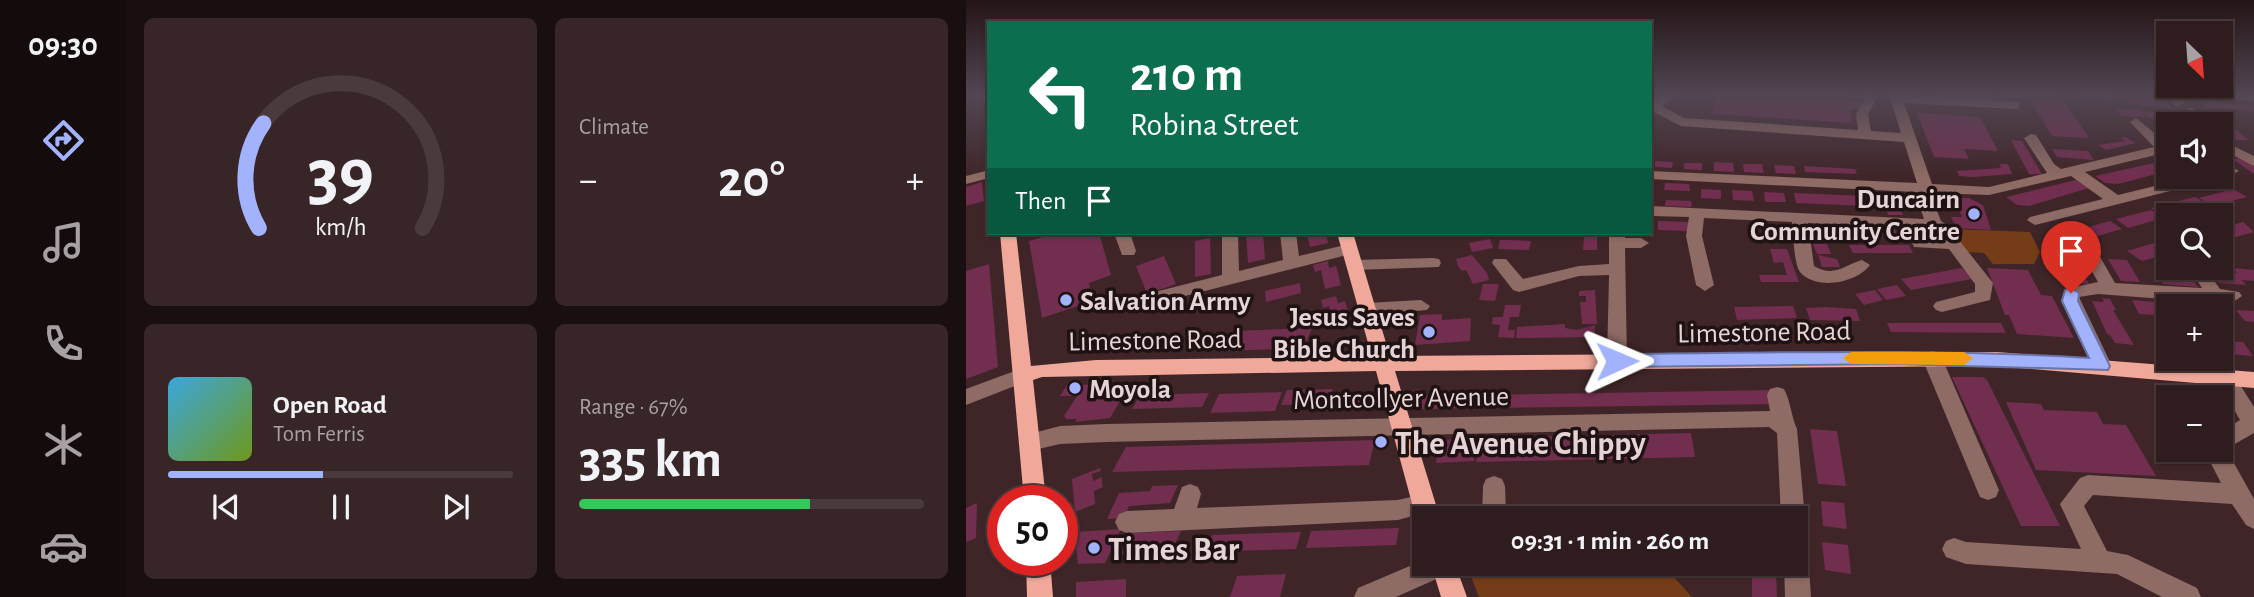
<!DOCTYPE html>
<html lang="en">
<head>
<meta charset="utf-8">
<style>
  body { margin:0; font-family:"Alegreya Sans",sans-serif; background:#372527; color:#f1f3f6; height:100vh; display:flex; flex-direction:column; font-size:26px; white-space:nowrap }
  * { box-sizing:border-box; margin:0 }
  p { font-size:23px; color:#a7a1a4 }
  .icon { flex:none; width:38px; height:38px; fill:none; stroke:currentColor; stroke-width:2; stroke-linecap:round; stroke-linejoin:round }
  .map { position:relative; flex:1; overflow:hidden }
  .sheet { display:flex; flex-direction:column; gap:18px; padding:18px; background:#1a0f10; width:840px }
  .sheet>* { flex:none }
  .hud { position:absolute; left:21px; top:21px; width:665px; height:214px; border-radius:0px; box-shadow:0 2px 5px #0004,0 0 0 2px #4a3a3c; background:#0b6e4f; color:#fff; overflow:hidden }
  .needle { width:46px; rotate:155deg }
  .tools { position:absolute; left:1190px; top:21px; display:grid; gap:14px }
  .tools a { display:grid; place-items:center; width:77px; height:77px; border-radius:0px; background:#2f1c1e; box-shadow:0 2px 5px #0004,0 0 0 2px #4a3a3c; font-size:35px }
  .speed { position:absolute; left:21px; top:485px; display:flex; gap:14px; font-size:35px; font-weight:700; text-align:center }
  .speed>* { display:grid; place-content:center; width:91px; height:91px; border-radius:50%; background:#2f1c1e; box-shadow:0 2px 5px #0004,0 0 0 2px #4a3a3c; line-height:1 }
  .speed .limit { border:10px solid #d22; background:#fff; color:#111 }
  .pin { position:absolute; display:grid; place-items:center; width:60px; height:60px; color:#fff; margin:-72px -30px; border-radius:50% 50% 50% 0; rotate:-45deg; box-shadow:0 0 7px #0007 }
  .pin .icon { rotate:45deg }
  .me { position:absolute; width:77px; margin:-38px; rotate:89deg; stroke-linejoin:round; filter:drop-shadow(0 0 5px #0008) }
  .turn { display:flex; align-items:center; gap:24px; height:147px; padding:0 28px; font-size:32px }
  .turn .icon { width:91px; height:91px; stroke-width:2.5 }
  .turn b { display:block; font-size:49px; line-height:60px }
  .then { display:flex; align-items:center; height:66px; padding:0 28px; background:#0003; gap:14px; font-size:26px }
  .big { font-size:52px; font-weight:600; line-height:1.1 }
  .sheet .widget { flex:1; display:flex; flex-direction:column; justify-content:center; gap:10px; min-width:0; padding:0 24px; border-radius:10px; background:#372527 }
  .sheet .dial { align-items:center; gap:0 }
  .dial svg { height:182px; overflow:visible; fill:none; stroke:#4a3a3c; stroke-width:7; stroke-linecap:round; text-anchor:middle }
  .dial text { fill:#f1f3f6; stroke:none }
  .song { display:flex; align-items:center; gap:21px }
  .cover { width:84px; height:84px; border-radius:10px; background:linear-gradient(135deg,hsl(200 70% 55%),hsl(80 70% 35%)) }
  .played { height:7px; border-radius:4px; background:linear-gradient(90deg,#a3b2fd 45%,#4a3a3c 45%) }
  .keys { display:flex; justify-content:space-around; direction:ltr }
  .heat { display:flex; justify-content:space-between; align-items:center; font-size:38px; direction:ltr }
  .charge { height:10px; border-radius:5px; background:linear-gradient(90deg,#34c759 67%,#4a3a3c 0) }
  .sheet .tiles { flex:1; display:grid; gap:18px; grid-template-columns:repeat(2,1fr) }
  .trip { position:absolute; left:446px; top:506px; width:396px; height:70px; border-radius:0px; background:#2f1c1e; box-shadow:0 2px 5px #0004,0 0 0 2px #4a3a3c; font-weight:600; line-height:70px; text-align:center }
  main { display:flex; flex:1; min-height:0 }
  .menu { display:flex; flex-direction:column; width:126px; justify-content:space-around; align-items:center; background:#130b0c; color:#a7a1a4 }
  .menu .icon { width:49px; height:49px }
  .menu .on { color:#a3b2fd }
  .menu b { font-size:32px; color:#f1f3f6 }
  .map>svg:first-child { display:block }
  .green { fill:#753d17 }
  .building { fill:#722e4f }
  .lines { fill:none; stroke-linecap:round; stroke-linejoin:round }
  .minor { fill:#8e6b64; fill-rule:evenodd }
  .major { fill:#efa899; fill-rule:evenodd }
  .route { fill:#a3b2fd; stroke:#6a74a4; stroke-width:2 }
  .slow { fill:#f59e0b }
  .poi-dot { fill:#a3b2fd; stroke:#1e1213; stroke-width:2.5 }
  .labels { text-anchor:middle; stroke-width:7; stroke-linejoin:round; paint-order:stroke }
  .poi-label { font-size:28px; font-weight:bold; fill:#e6d3d5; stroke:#1e1213; text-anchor:end }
  .street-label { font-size:28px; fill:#e6d3d5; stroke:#1e1213 }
  .near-poi-label { font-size:33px; font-weight:bold; fill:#e6d3d5; stroke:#1e1213; text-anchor:start }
</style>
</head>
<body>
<main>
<nav class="menu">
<b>09:30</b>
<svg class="icon on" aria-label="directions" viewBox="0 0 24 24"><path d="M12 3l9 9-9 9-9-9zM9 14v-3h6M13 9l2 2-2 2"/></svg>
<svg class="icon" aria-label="music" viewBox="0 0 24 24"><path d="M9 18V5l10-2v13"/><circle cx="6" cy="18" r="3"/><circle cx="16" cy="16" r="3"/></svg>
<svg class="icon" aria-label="phone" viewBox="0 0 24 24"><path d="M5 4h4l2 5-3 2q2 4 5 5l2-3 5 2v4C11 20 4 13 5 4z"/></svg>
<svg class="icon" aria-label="climate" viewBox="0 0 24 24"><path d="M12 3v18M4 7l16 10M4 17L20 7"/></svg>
<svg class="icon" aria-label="car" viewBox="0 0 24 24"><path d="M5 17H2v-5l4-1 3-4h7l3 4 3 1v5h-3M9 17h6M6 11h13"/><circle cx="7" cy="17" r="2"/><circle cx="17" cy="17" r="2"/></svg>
</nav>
<section class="sheet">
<div class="tiles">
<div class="widget dial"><svg viewBox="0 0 100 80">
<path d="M14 69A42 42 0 1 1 86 69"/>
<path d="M14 69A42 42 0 0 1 16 23" stroke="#a3b2fd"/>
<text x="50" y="56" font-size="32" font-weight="700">39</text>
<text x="50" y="72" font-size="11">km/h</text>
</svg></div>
<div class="widget"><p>Climate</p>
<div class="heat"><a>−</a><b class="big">20°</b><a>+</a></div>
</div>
<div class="widget">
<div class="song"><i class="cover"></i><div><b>Open Road</b><p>Tom Ferris</p></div></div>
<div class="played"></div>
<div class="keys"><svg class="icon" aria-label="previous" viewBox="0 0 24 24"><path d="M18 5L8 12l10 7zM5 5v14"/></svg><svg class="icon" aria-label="pause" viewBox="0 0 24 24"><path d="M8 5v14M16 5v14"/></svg><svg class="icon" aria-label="next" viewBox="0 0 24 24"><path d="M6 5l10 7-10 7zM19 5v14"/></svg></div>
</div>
<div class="widget"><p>Range · 67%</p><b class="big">335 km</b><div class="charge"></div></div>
</div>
</section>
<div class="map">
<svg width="1288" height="597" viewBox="0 0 1288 597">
  <rect width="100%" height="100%" fill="#3f2528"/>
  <g class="green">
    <polygon points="983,229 1064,232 1074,252 1068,264 1027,264 1018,253 999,252"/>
    <polygon points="500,564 696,564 726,597 513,597"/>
  </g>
  <g class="building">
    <polygon points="748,94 880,94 882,101 897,102 898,110 884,109 886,123 747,114"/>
    <polygon points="968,94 1029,94 1033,101 970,97"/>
    <polygon points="1036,94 1093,94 1123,138 1086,136 1063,99 1038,98"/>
    <polygon points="1112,94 1144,94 1150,102 1114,97"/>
    <polygon points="1181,96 1195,96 1206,108 1164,104 1161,100 1187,101"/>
    <polygon points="1236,101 1288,106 1288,111 1241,107"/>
    <polygon points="1150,109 1174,110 1180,117 1155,116"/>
    <polygon points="1177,112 1202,113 1208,120 1183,118"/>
    <polygon points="951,113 1014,117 1032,151 998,149 1003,159 968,157"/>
    <polygon points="1238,114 1252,114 1282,140 1268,140 1255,128 1255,124"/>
    <polygon points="1159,137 1170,143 1140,150 1132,145 1159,141 1154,138"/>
    <polygon points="1045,140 1056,141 1076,174 1063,174"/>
    <polygon points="1086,149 1122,151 1128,160 1091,157"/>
    <polygon points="1278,158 1288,165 1288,174 1267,159"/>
    <polygon points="1202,160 1202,171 1152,184 1139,183 1129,176"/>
    <polygon points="689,161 707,162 706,168 689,167"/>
    <polygon points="748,162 767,163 768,172 748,171"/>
    <polygon points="718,163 736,163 736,170 718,169"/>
    <polygon points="777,164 796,164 798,173 778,172"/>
    <polygon points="1033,164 1042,164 1046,174 1007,177 993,176 991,171 1035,168"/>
    <polygon points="808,165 828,166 830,174 810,173"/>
    <polygon points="838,166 889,169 891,174 839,172"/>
    <polygon points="1110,180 1123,188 1063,206 1051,205 1040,197"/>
    <polygon points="16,182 18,201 0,206 0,187"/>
    <polygon points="699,183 723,184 724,191 698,190"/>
    <polygon points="735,189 755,190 755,199 735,198"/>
    <polygon points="1267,189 1281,197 1246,206 1233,198"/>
    <polygon points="766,190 786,191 788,201 767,200"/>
    <polygon points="798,192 818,193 820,202 799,202"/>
    <polygon points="913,192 928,193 937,215 922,215"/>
    <polygon points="828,193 897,196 901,206 830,203"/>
    <polygon points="975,197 1003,198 1017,205 1025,230 990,228 985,217 996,217 994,212 981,211"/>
    <polygon points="1229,197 1241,204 1197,216 1185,208"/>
    <polygon points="700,200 725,201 726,207 699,206"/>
    <polygon points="1185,210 1197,218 1162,228 1150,219"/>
    <polygon points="692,221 724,222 724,231 692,230"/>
    <polygon points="1144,221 1156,229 1094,247 1082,238"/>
    <polygon points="1277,222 1288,232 1255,241 1255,228"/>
    <polygon points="899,227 928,228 932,236 902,235"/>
    <polygon points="90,233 133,233 145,275 123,283 127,301 76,318 63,241"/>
    <polygon points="280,233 297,233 299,259 282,263"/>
    <polygon points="341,233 360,233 362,243 344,247"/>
    <polygon points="618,237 631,237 631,250 617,250"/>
    <polygon points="244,238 245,274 229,277 229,241"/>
    <polygon points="524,239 527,248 506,252 503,243"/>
    <polygon points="1202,239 1202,254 1176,261 1161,251"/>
    <polygon points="534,240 544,240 565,241 563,250 532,249"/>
    <polygon points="847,244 861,244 865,254 851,254"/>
    <polygon points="883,245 943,245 947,253 887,253"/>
    <polygon points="804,249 821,249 833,282 795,282 793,275 821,275 817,262 808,263"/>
    <polygon points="506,255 521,273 523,280 507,284 500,270 496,271 492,266 490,259"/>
    <polygon points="852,255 871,259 874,267 856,267"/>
    <polygon points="198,256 210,284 181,294 170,266"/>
    <polygon points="1142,259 1161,260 1174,282 1155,281"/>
    <polygon points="1091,260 1110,262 1123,284 1104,283"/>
    <polygon points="362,261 363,268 370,266 375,285 359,289 355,270 349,272 347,265"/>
    <polygon points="23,264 32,367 0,379 0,271"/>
    <polygon points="996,268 1006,279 945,290 935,279"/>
    <polygon points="1021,268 1062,270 1075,295 1086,296 1108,338 1051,334 1043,315 1039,315"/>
    <polygon points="1267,268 1288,270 1288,281 1276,280 1280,285 1253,283 1244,271 1271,273"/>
    <polygon points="1188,272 1223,274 1232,287 1197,284"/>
    <polygon points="334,283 335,293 300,302 299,291"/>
    <polygon points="517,284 533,284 529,301 513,300"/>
    <polygon points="931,285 940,296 920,300 911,289"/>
    <polygon points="629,290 631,324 616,324 614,302 620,302 620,296 613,296 613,291"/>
    <polygon points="909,290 917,300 898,305 889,294"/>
    <polygon points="370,296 372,303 379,301 385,322 368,327 363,306 357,308 355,300"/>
    <polygon points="1136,298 1144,299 1150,310 1147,310 1168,345 1149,343 1144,335 1141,334 1126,301 1138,302"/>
    <polygon points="1166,300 1212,304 1212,306 1202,306 1202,316 1173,314"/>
    <polygon points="539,305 555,305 553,317 544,317 542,330 549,330 548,338 532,337 534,325 526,324 527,317 537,317"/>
    <polygon points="827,306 831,318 771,320 768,307"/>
    <polygon points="859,307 890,309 894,321 844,320 840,308"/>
    <polygon points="1270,310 1288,311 1288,322 1279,321"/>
    <polygon points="476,314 476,320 505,318 504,341 449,345 454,315"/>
    <polygon points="921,323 1035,323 1040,333 925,332"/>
    <polygon points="599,324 599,328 611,330 629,325 629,337 550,338 551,327"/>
    <polygon points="346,328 338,348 256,351 265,331"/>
    <polygon points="1189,335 1202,336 1202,349 1197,348"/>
    <polygon points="1255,341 1277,342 1287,356 1255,353"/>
    <polygon points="986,377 1017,377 1021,380 1094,526 1055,526"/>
    <polygon points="154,384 147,396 157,396 144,418 109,422 111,419 100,419 98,416 111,396 94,396 101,385"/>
    <polygon points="367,389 364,396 407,395 403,410 359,411 362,404 315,405 321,390"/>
    <polygon points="453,389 456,396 808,390 811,404 453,409 446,391"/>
    <polygon points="316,392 309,411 244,413 253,394"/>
    <polygon points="243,393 236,407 166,409 174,395"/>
    <polygon points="1040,402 1075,404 1078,410 1131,412 1137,424 1160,425 1190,476 1070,470"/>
    <polygon points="844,429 871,431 880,486 852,484"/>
    <polygon points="725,433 729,457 510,462 514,438"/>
    <polygon points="510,438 508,461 470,463 473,440"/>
    <polygon points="409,440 403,465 146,472 160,447"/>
    <polygon points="134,468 135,471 126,474 127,481 136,477 136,483 137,487 128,491 129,504 109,512 106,479"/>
    <polygon points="212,485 204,503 163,506 158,518 141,519 153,493 184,491 186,486"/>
    <polygon points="855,501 878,503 881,529 857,526"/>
    <polygon points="11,503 10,538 0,542 0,508"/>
    <polygon points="433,528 430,545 340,548 345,531"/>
    <polygon points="155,529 139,563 112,564 108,532"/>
    <polygon points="215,531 206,551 155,554 165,533"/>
    <polygon points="335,532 330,549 239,552 246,535"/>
    <polygon points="856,542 882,545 885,574 859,570"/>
    <polygon points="786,566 810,569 811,597 786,597"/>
    <polygon points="320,574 314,597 264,597 271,576"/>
    <polygon points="160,579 160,597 110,597 110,582"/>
  </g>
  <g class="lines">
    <g class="minor">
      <path d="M 697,94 L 712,94 L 696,106 L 718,118 L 892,130 L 890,114 L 901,95 L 905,94 L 911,98 L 902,114 L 905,131 L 935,133 L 923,94 L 1053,102 L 1053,108 L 1049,109 L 938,103 L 966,184 L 1023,187 L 1081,173 L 1058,138 L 1065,134 L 1070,135 L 1088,164 L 1095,169 L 1188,147 L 1164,122 L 1170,118 L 1202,144 L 1202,152 L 1119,172 L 1152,195 L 1226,177 L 1255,177 L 1255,170 L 1266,167 L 1273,171 L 1260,177 L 1250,177 L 1248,180 L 1069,225 L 1061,220 L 1064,217 L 1137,199 L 1105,176 L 1023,195 L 964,193 L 975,221 L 981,225 L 1027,283 L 1024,300 L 976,312 L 970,310 L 967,306 L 970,302 L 1009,292 L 1009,284 L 983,249 L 948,247 L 940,230 L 942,228 L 842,223 L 848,266 C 868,278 878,265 896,260 L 904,265 C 891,283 850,291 834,272 C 828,264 827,233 826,222 L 738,218 L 736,236 L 748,285 L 739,291 L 730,285 L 720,236 L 723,217 L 684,216 L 684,206 L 958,219 L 949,192 L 684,179 L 684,171 L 951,183 L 938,142 L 715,126 L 684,110 L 684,102 ZM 955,228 L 965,229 L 975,239 L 960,238 Z"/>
      <polygon points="1198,94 1212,94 1220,103 1210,106"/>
      <polygon points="1248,94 1288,94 1288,101 1254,98"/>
      <polygon points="1224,108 1228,109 1240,124 1227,124 1218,112"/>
      <polygon points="1255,140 1288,156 1288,166 1255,149"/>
      <polygon points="23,170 23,178 0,184 0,176"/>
      <polygon points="148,233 164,233 170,251 168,255 156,255"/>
      <polygon points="256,233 272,233 273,271 317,260 314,233 330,233 333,256 383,244 391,249 389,253 179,306 173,304 170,300 173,296 256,275"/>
      <polygon points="643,233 659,233 659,238 675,238 683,243 675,248 659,248 661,361 658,366 644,366 641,361 643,275 613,276 553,292 547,290 526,263 528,259 540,259 557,279 613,266 643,264"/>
      <polygon points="1123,247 1129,248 1149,283 1236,288 1223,268 1239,268 1254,289 1273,292 1276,296 1267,302 1250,303 1132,294 1113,297 1146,366 1143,371 1129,371 1095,301 1099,289 1132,282 1115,252"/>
      <polygon points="467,258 473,259 475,263 473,267 388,270 380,265 388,260"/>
      <polygon points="455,300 464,306 461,310 400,315 391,309 400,303"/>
      <polygon points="966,351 973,353 976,358 1033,490 1030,497 1022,500 1014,497 1011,490 956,358 959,353"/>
      <polygon points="57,368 64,370 67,375 64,380 0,405 0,389"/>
      <polygon points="1259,370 1266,372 1288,407 1288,433 1260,449 1288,499 1288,529 1280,525 1266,504 1127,495 1118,506 1141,551 1162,555 1231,588 1235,597 1196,597 1151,574 1000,564 980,557 976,549 980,541 988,538 1000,542 1115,549 1094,504 1114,478 1122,475 1255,483 1238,450 1255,450 1255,432 1274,420 1249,377 1252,372"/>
      <path d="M 811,387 L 818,389 C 825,402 825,416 831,429 L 839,518 L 835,525 L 830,528 L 830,518 L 815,518 L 811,433 L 803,427 L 140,442 L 94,444 L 64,451 L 56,448 L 53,442 L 56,436 L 94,426 L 140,424 L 804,411 L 801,395 L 804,389 Z"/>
      <polygon points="528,476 536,479 539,486 540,518 516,518 517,486 520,479"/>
      <polygon points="224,484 232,487 235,494 231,508 432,500 457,494 465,497 468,504 465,511 432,520 161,533 153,530 149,522 153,514 161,511 208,509 216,487"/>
      <polygon points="830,542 839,545 842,553 845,597 819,597 818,564 830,564"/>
      <polygon points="458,560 458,564 489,564 486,572 430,597 388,597 392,588"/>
    </g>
    <g class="major">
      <polygon points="16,94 23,94 23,102 19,101"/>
      <polygon points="34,233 50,233 65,366 130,360 406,357 371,233 387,233 424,356 1031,352 1288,372 1288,388 1031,366 429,371 474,518 458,518 458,527 454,525 450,518 410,371 76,377 67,380 80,500 58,500"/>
      <polygon points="60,560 84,560 87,597 61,597"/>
      <polygon points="465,564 489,564 501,597 475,597"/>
    </g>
  </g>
  <linearGradient id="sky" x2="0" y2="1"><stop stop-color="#231416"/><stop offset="0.53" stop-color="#524653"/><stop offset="1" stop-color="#524653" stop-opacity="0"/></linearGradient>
  <rect width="1288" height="178" fill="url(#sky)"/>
  <path class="route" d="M 1105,288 L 1113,293 L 1112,301 L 1144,366 L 1142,370 L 928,364 L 651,367 L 642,361 L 651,354 C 808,353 966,348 1123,358 L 1096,301 L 1099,290 Z"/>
  <polygon class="slow" points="885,352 998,352 1007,358 998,365 885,364 877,358"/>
  <g class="poi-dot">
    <circle cx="1008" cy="214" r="7"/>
    <circle cx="100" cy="300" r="7"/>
    <circle cx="463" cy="332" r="7"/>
    <circle cx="109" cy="388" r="7"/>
    <circle cx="415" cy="442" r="7"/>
    <circle cx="128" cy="548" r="7"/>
  </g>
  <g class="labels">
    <g class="poi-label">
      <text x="994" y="208">Duncairn<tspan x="994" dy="32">Community Centre</tspan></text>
      <text x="114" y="310" text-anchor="start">Salvation Army</text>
      <text x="449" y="326">Jesus Saves<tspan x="449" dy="32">Bible Church</tspan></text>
      <text x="123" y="398" text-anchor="start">Moyola</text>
    </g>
    <g class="street-label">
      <text transform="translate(798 331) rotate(-1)" y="10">Limestone Road</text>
      <text transform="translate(189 339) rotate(-1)" y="10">Limestone Road</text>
      <text transform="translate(435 397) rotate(-1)" y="10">Montcollyer Avenue</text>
    </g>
    <g class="near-poi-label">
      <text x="429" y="454">The Avenue Chippy</text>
      <text x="142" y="560">Times Bar</text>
    </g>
  </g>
</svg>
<div class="tools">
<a><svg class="needle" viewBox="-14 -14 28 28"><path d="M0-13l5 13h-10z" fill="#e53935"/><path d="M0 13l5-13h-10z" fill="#a7a1a4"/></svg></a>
<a><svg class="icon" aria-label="sound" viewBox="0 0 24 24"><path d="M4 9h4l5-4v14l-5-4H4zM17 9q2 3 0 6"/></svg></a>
<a><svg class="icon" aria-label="search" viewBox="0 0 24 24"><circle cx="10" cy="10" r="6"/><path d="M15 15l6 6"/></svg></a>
<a>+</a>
<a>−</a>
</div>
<div class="speed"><div class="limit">50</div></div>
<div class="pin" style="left:1105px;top:293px;background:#d93025"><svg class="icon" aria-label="arrive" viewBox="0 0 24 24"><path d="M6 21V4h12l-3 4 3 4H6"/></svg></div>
<svg class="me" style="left:651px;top:361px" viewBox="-20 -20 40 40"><path d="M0-17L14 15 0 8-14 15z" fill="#a3b2fd" stroke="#fff" stroke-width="4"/></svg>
<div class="trip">09:31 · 1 min · 260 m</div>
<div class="hud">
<div class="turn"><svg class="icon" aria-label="left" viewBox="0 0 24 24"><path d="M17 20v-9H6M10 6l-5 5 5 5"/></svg><div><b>210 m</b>Robina Street</div></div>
<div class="then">Then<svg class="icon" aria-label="arrive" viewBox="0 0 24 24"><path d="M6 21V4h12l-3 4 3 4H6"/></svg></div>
</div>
</div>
</main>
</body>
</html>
